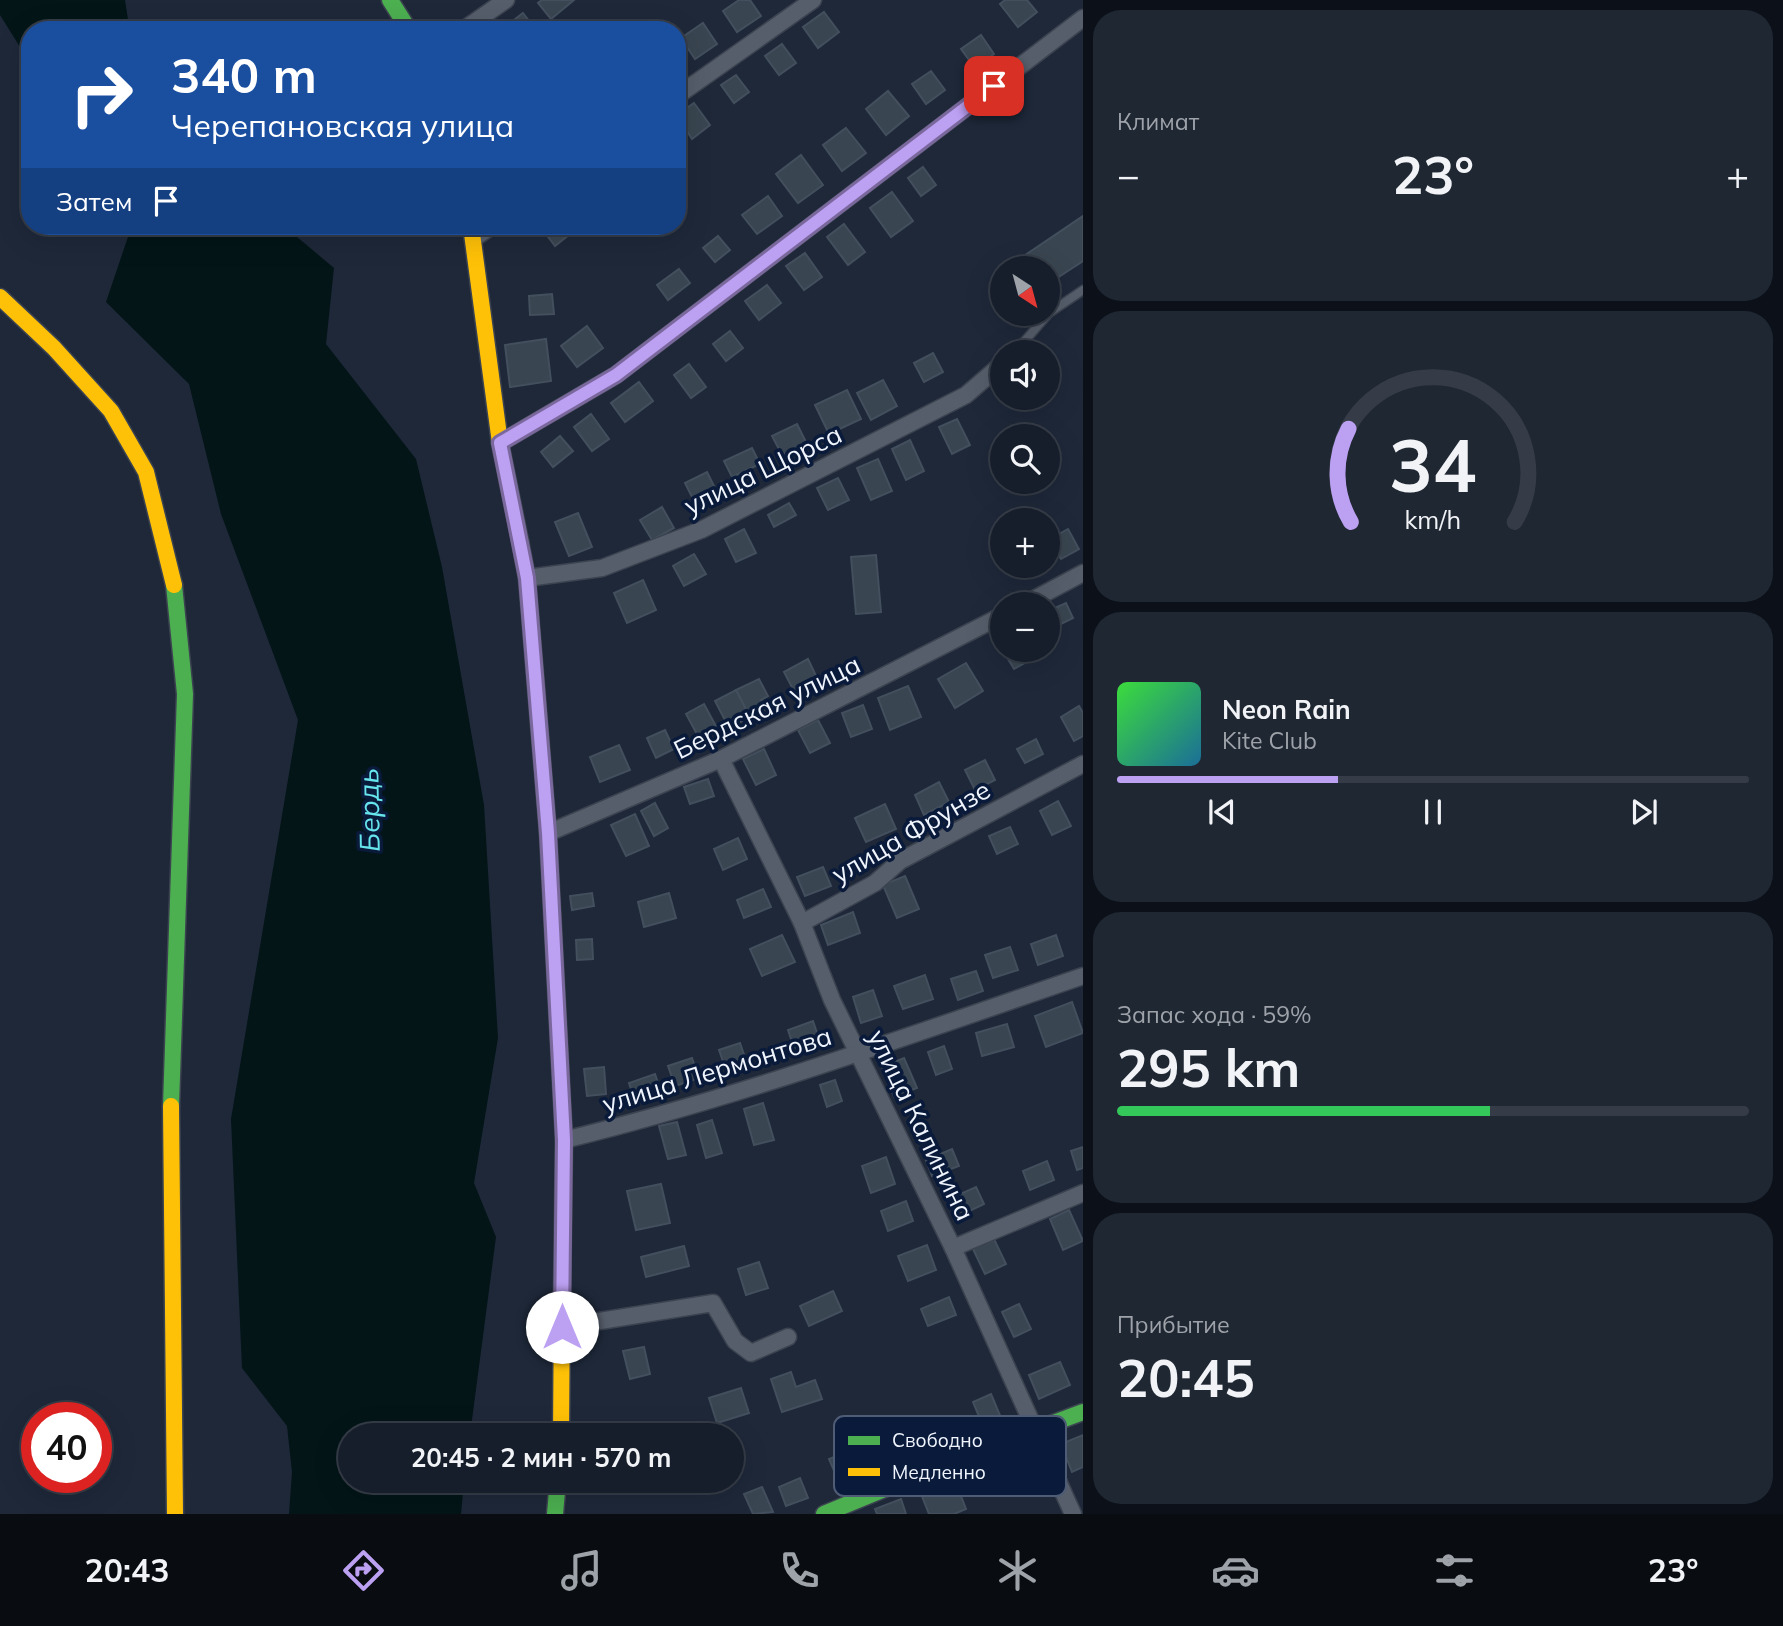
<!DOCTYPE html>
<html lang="ru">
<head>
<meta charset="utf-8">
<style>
  body { margin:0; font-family:Mulish,sans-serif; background:#1f2733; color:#f1f3f6; height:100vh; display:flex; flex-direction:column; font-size:26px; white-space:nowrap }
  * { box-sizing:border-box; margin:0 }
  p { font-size:23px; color:#9ea2a9 }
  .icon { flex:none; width:38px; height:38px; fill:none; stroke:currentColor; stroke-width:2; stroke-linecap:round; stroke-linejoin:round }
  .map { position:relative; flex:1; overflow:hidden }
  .side { display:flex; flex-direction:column; gap:10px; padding:10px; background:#0c1018; width:700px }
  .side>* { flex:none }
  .hud { position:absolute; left:21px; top:21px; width:665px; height:214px; border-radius:28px; box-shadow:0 7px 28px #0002,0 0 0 2px #353c47; background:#1a4fa0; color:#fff; overflow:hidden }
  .needle { width:46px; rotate:144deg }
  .controls { position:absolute; left:990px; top:256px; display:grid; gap:14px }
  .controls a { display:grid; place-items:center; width:70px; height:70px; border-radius:50%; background:#161e2b; box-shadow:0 7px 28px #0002,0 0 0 2px #353c47; font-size:35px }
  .speed { position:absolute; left:21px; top:1402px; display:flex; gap:14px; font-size:35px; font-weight:700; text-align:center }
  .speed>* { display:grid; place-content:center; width:91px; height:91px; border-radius:50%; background:#161e2b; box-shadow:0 7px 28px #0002,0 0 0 2px #353c47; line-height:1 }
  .speed .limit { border:10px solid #d22; background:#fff; color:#111 }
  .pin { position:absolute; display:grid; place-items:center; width:60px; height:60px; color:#fff; margin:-30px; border-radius:14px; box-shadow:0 4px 10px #0006 }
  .me { position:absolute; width:77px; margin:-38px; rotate:0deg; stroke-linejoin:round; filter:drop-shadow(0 0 5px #0008) }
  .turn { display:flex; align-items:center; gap:24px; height:147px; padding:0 35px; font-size:32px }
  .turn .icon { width:91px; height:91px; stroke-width:2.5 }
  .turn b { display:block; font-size:49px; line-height:60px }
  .then { display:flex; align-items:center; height:66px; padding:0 35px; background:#0003; gap:14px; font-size:26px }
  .big { font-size:52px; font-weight:700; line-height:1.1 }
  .side .widget { flex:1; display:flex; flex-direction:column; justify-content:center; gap:10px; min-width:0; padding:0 24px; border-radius:28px; background:#1f2733 }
  .side .dial { align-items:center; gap:0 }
  .dial svg { height:182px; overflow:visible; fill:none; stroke:#353c47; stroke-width:7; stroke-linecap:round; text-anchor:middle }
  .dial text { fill:#f1f3f6; stroke:none }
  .song { display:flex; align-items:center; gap:21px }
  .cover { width:84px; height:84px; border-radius:10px; background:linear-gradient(135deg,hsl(120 70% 55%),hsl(200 70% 35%)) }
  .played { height:7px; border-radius:4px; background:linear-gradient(90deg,#bca0f2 35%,#353c47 35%) }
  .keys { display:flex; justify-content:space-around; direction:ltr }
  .heat { display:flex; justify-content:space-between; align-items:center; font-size:38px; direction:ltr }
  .charge { height:10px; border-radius:5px; background:linear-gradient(90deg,#34c759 59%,#353c47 0) }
  .trip { position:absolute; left:338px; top:1423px; width:406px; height:70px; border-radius:35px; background:#161e2b; box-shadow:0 7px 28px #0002,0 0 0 2px #353c47; font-weight:700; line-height:70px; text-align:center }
  .tabs { display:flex; height:112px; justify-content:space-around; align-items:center; background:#090c11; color:#9ea2a9 }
  .tabs .icon { width:49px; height:49px }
  .tabs .selected { color:#bca0f2 }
  .tabs b { font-size:32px; color:#f1f3f6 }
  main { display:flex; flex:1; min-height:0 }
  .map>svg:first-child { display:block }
  .water { fill:#031517 }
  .building { fill:#394550; stroke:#434f5d; stroke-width:2 }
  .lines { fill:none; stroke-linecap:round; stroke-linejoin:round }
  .lane-casing { stroke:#3c4350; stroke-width:11 }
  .street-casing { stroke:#3c4350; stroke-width:19 }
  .fast-casing { stroke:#3c4350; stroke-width:19 }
  .slow-casing { stroke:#3c4350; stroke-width:19 }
  .lane { stroke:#565e6b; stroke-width:8 }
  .street { stroke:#565e6b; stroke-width:16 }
  .fast { stroke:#4caf50; stroke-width:16 }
  .slow { stroke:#ffc107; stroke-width:16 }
  .route-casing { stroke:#7a689d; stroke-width:18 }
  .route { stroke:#bca0f2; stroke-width:12 }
  .labels { text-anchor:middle; stroke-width:7; stroke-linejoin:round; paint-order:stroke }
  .street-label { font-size:26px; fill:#f0f5fe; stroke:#091a3a }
  .water-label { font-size:28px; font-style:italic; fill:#67e5ed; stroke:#091a3a }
  .key { fill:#091a3a; stroke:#4e5c75; stroke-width:2 }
  .key-label { font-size:19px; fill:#f0f5fe }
</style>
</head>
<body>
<main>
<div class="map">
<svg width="1083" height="1514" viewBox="0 0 1083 1514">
  <rect width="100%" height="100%" fill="#1e2839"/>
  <g class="water">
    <polygon points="0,0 125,0 129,26 154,30 30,30 30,63 0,15"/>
    <polygon points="128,226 284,226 334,268 326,344 416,459 442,567 484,805 498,1038 474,1183 496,1237 470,1435 350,1435 350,1480 464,1481 461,1514 289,1514 292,1472 287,1426 242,1368 231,1119 298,720 221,514 189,384 106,302 130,231"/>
  </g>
  <g class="building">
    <polygon points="542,0 574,0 551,19 538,3"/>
    <polygon points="739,0 750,0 761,16 737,32 723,11"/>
    <polygon points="1005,0 1027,0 1037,12 1018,27 1000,4"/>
    <polygon points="824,12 839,32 818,48 803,27"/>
    <polygon points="523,13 536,30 501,30"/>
    <polygon points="703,23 717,44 695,59 681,38"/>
    <polygon points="981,35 994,54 975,68 961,49"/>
    <polygon points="782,44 796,63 779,75 765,56"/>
    <polygon points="931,71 945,90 926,104 912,84"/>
    <polygon points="736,75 749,92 734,103 721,85"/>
    <polygon points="888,91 909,116 886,135 866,109"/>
    <polygon points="694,103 710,125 692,139 677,115"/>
    <polygon points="846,128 866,153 842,171 823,145"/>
    <polygon points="801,155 823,185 798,203 776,174"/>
    <polygon points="923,167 936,185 921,196 908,178"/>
    <polygon points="892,192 913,221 891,237 870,208"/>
    <polygon points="768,196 782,216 757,234 742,215"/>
    <polygon points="1083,216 1083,261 1048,284 1048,268 1010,268 1009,266"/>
    <polygon points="844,224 865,252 848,265 827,237"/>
    <polygon points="540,226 572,226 575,230 555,246"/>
    <polygon points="718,236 730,250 715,262 703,248"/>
    <polygon points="805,253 822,277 804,290 786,266"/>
    <polygon points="679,269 690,283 668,300 657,285"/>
    <polygon points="767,285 781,303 759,320 745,301"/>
    <polygon points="552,294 554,314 530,315 529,296"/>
    <polygon points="587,326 603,348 577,367 561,346"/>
    <polygon points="730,331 743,348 726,361 713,344"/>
    <polygon points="546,339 551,381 510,387 505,345"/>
    <polygon points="933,353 943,372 924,382 914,363"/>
    <polygon points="689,364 706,387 691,398 674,375"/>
    <polygon points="883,380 897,406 871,420 857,393"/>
    <polygon points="639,382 653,401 625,422 611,403"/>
    <polygon points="847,390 861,419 829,434 815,405"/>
    <polygon points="591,414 609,439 592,451 574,427"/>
    <polygon points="957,419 970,445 952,454 939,427"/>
    <polygon points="797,424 806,442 782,455 772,436"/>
    <polygon points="560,436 573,451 553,467 541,452"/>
    <polygon points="910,440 924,471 906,480 892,449"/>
    <polygon points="752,448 760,464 732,477 724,461"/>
    <polygon points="878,459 892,491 871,500 857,468"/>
    <polygon points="707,472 716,490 694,501 685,483"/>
    <polygon points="838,478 849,500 828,510 817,488"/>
    <polygon points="789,503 796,515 774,527 768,515"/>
    <polygon points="662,507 674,528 652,540 640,520"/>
    <polygon points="578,513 592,547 569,556 555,522"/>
    <polygon points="744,529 756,553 736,562 725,539"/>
    <polygon points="1068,529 1079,549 1061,559 1050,539"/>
    <polygon points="694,554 706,574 684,586 673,566"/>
    <polygon points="876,555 881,612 856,614 851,557"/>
    <polygon points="643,580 656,610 627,623 614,593"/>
    <polygon points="1066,603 1073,618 1049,630 1048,611"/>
    <polygon points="1003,632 1003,649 1033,649 1037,656 1014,669 995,637"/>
    <polygon points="808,659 817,678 794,691 784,672"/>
    <polygon points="966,663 983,691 955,708 938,679"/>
    <polygon points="759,679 768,696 761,700 766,709 750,717 736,690"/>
    <polygon points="908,686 921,717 890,730 878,698"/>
    <polygon points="736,690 750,717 729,728 715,701"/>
    <polygon points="704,704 717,728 699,738 686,714"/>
    <polygon points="863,705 872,729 851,737 842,713"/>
    <polygon points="1079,706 1083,713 1083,736 1074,741 1061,717"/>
    <polygon points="818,720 830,743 810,753 798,730"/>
    <polygon points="665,730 674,749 656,758 647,738"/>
    <polygon points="1036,739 1043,754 1025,763 1017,749"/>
    <polygon points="619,745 630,770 600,782 590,757"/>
    <polygon points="764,749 776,775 756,785 743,759"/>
    <polygon points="985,760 995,780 975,790 965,770"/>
    <polygon points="708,779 714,796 690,804 684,787"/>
    <polygon points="939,782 949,802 924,815 915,795"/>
    <polygon points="1058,801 1071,826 1052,835 1040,811"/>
    <polygon points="655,803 668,828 654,836 641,811"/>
    <polygon points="885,804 896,829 866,842 855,818"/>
    <polygon points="635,814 649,846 626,856 611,825"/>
    <polygon points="1010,827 1018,844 997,854 989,836"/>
    <polygon points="738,838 747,859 723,870 714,849"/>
    <polygon points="823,867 831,886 805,896 797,877"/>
    <polygon points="905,876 919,909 897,918 883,885"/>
    <polygon points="763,889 771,907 744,918 737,900"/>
    <polygon points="592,893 594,906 572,910 570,896"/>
    <polygon points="669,893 676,918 644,927 638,902"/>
    <polygon points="853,912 860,933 828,945 821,925"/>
    <polygon points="782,935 795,962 762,976 750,949"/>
    <polygon points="1056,935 1063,956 1038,965 1031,944"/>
    <polygon points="592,939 593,959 577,960 576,940"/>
    <polygon points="1010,947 1018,970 993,978 985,955"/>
    <polygon points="976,971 983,991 958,1000 951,979"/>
    <polygon points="925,975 933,999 903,1009 894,986"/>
    <polygon points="873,990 882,1016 861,1023 853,997"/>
    <polygon points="1072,1002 1083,1033 1046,1047 1035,1016"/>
    <polygon points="813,1021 819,1039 794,1048 788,1030"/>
    <polygon points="1007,1024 1014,1047 982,1056 976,1033"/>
    <polygon points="740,1043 747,1063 726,1070 719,1050"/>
    <polygon points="944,1046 952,1069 936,1075 928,1052"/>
    <polygon points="692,1058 699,1078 675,1086 668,1066"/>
    <polygon points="904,1058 917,1088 894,1097 882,1067"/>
    <polygon points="604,1067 606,1094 587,1096 584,1069"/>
    <polygon points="655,1074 662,1095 636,1104 629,1083"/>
    <polygon points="835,1080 842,1101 827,1107 820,1085"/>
    <polygon points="763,1103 774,1140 754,1145 744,1109"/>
    <polygon points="712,1120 722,1153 706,1158 697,1125"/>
    <polygon points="677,1122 686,1155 668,1159 659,1126"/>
    <polygon points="1083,1147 1083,1168 1077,1170 1071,1151"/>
    <polygon points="952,1149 959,1166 932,1176 926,1160"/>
    <polygon points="886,1157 895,1184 871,1193 862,1166"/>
    <polygon points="1047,1161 1054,1180 1030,1190 1023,1171"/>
    <polygon points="661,1184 670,1223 636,1230 627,1191"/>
    <polygon points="976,1187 984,1204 957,1217 949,1199"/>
    <polygon points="906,1201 913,1221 888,1231 881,1211"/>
    <polygon points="1069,1210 1083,1241 1063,1250 1050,1219"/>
    <polygon points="993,1237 1006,1264 985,1274 972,1247"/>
    <polygon points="927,1245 936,1270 908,1281 898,1256"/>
    <polygon points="684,1246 689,1266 646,1277 641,1257"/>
    <polygon points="759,1262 768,1288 746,1295 738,1269"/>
    <polygon points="833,1291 842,1311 809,1326 800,1306"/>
    <polygon points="949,1297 956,1315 928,1326 921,1309"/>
    <polygon points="1019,1304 1031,1329 1014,1337 1002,1312"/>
    <polygon points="644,1347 650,1374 630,1379 623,1351"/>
    <polygon points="1060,1362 1070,1385 1039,1399 1029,1375"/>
    <polygon points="791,1372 796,1387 815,1380 822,1399 782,1412 771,1379"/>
    <polygon points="741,1388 749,1413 717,1423 709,1398"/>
    <polygon points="991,1394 1001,1418 983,1426 973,1402"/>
    <polygon points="1083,1435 1083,1467 1072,1472 1061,1444"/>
    <polygon points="854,1449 862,1469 838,1480 829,1459"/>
    <polygon points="800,1478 808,1498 786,1506 779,1487"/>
    <polygon points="954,1478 966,1509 954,1514 929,1514 920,1491"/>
    <polygon points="762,1487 773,1512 753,1514 744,1494"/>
    <polygon points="901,1499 906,1514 877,1514 875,1509"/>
  </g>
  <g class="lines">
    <defs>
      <polyline id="lane" points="1017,350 1049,313 1083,290"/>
      <g id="street">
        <polyline points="463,30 506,0"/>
        <polyline points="677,96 813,0"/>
        <polyline points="473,239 492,226"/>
        <polyline points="1015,352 1017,350"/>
        <polyline points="500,443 616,375 1083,18"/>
        <polyline points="527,578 602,568 701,530 966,395 1003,363"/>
        <polyline points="1025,604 1083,573"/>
        <polyline points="721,759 802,923 832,1000 953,1248 1073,1514"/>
        <polyline points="548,833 721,759 1003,615"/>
        <polyline points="802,923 875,883 900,861 1083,764"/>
        <path d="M 564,1140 C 740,1097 911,1035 1083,976"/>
        <polyline points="953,1248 1083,1193"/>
        <polyline points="562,1327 713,1303 735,1341 751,1353 788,1337"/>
      </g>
      <g id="fast">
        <polyline points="390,0 409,30"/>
        <polyline points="520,541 527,578 548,833 564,1140 562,1300"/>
        <polyline points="171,1106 185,694 174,585"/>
        <polyline points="555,1514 558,1480"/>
        <polyline points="824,1514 952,1461 1083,1412"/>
      </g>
      <g id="slow">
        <polyline points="471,226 500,443 520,541"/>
        <polyline points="0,297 54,348 111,411 146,472 174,585"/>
        <polyline points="171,1106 175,1514"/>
        <polyline points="561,1435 562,1300"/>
      </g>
    </defs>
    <use href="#lane" class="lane-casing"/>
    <use href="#street" class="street-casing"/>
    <use href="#fast" class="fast-casing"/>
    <use href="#slow" class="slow-casing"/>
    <use href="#lane" class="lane"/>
    <use href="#street" class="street"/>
    <use href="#fast" class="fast"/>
    <use href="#slow" class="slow"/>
  </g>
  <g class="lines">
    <defs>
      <polyline id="route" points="562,1327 564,1140 548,833 527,578 500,443 616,375 994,86"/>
    </defs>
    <use href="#route" class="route-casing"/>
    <use href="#route" class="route"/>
  </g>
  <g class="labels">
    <g class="street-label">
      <text transform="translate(763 470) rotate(-26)" y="9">улица Щорса</text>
      <text transform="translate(767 707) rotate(-26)" y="9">Бердская улица</text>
      <text transform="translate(911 832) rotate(-30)" y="9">улица Фрунзе</text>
      <text transform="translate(717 1070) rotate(-17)" y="9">улица Лермонтова</text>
      <text transform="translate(921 1125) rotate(64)" y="9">улица Калинина</text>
    </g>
    <g class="water-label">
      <text transform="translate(369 810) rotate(-91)" y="10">Бердь</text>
    </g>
  </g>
  <rect x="834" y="1416" width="232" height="80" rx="10" class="key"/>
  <rect x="848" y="1436" width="32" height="9" fill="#4caf50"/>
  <rect x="848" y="1468" width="32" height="8" fill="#ffc107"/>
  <g class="key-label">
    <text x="892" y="1447">Свободно</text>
    <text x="892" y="1479">Медленно</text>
  </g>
</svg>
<div class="controls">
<a><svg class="needle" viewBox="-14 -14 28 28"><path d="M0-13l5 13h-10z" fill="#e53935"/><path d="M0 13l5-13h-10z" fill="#9ea2a9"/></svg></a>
<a><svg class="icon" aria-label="sound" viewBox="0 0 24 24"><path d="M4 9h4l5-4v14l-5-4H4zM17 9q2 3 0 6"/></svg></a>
<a><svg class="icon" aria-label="search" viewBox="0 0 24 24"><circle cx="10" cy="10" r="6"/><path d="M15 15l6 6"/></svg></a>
<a>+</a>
<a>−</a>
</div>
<div class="speed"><div class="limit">40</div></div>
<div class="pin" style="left:994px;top:86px;background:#d93025"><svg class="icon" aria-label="arrive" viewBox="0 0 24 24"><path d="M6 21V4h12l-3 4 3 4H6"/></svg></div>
<svg class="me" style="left:562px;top:1327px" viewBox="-20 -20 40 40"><circle r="19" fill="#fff"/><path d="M0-13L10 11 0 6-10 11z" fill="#bca0f2"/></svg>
<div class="trip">20:45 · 2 мин · 570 m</div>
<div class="hud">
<div class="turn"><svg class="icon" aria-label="right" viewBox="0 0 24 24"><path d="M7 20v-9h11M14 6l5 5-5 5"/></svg><div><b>340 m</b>Черепановская улица</div></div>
<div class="then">Затем<svg class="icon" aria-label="arrive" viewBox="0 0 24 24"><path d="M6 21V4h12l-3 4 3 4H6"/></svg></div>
</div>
</div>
<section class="side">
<div class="widget"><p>Климат</p>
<div class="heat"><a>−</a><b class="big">23°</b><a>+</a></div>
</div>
<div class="widget dial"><svg viewBox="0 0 100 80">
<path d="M14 69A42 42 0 1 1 86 69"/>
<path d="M14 69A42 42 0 0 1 13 28" stroke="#bca0f2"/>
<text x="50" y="56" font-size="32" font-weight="700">34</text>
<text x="50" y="72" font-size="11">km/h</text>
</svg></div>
<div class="widget">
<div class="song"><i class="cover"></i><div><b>Neon Rain</b><p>Kite Club</p></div></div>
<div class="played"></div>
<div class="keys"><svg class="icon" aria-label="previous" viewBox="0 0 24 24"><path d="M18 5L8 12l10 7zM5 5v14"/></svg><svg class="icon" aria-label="pause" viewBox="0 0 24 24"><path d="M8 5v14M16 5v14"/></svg><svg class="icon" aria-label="next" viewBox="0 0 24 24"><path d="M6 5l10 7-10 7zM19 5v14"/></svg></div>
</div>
<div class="widget"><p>Запас хода · 59%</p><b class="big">295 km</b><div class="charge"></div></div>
<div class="widget"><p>Прибытие</p><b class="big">20:45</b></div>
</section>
</main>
<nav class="tabs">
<b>20:43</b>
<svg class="icon selected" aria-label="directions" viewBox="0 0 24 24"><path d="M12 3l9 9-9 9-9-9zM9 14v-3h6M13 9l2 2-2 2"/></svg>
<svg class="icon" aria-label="music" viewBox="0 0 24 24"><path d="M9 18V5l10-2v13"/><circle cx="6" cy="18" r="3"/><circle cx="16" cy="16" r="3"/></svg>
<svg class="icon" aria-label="phone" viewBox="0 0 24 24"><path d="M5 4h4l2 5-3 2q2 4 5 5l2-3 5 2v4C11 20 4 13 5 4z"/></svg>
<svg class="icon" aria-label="climate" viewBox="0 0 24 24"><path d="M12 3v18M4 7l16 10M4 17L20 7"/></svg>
<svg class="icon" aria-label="car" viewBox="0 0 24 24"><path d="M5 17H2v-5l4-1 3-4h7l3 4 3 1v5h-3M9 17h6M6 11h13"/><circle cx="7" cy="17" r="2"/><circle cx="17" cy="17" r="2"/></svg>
<svg class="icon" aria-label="filters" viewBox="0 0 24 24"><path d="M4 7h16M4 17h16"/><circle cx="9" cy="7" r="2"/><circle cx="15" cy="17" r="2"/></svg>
<b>23°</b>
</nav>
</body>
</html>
